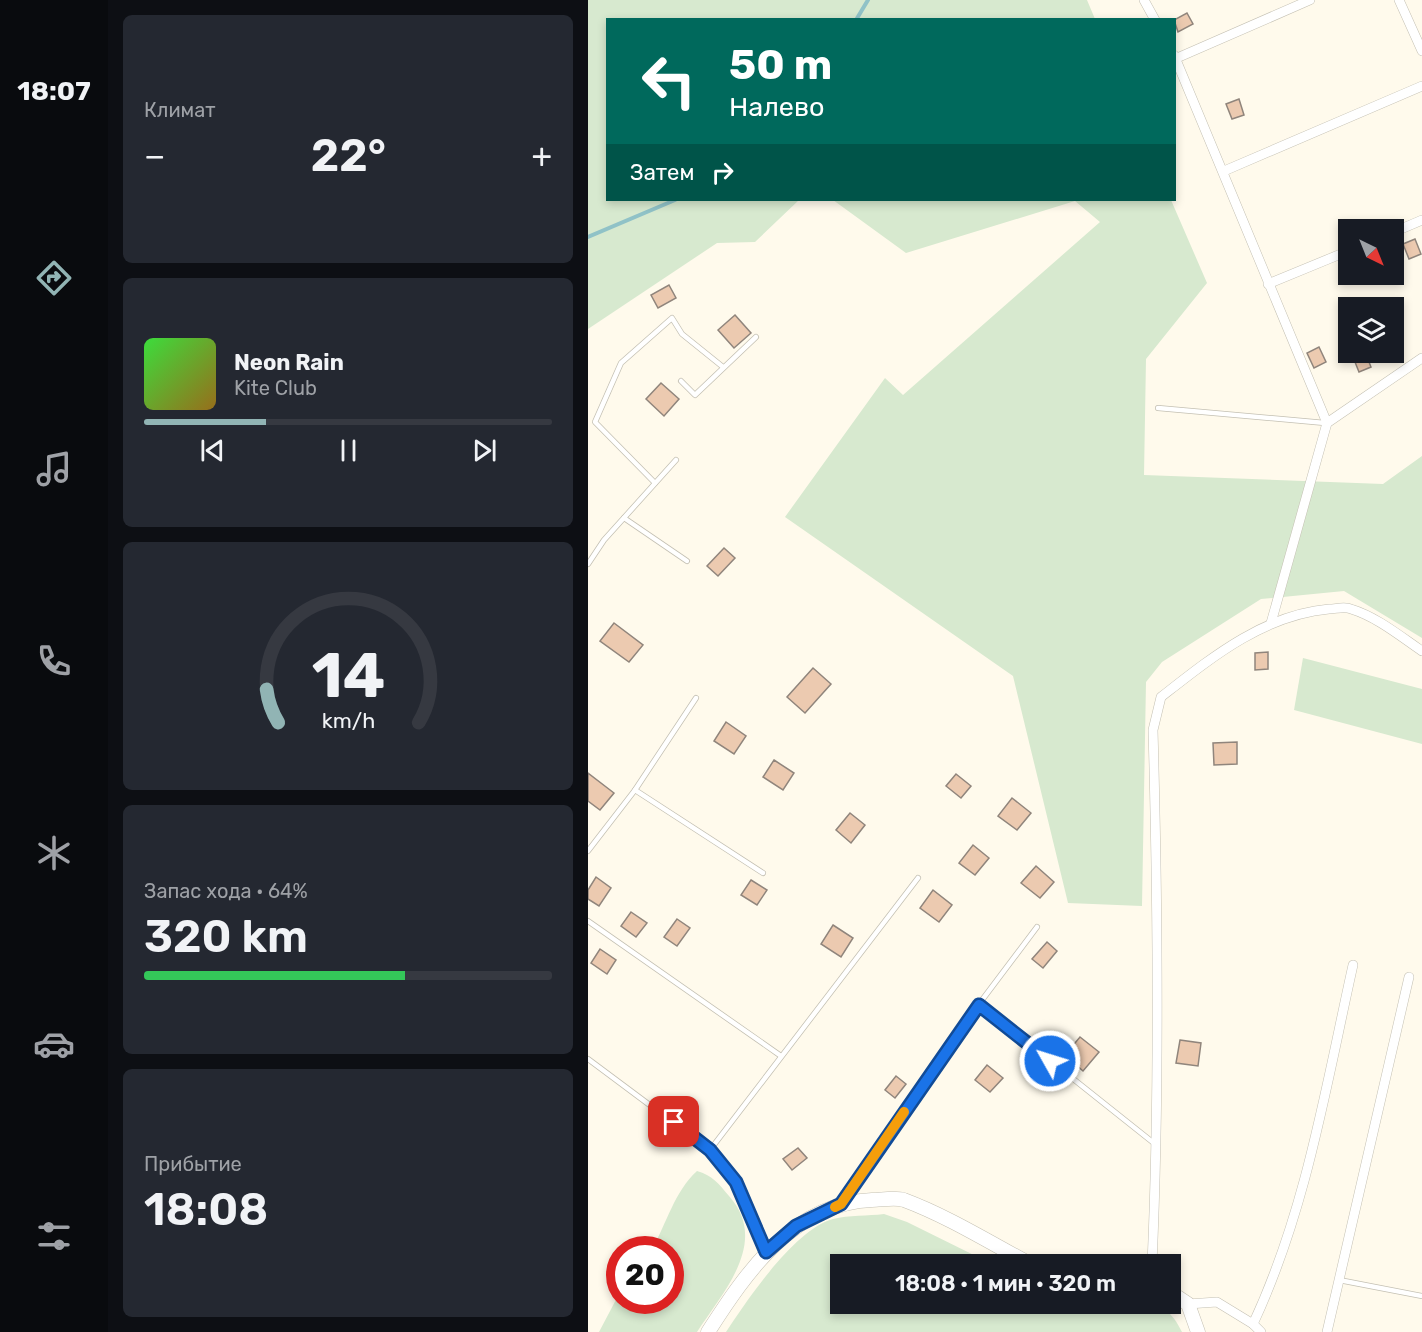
<!DOCTYPE html>
<html lang="ru">
<head>
<meta charset="utf-8">
<style>
  body { margin:0; font-family:Rubik,sans-serif; background:#242831; color:#f1f3f6; height:100vh; display:flex; flex-direction:column; font-size:22px; white-space:nowrap }
  * { box-sizing:border-box; margin:0 }
  p { font-size:20px; color:#9ea1a6 }
  .icon { flex:none; width:33px; height:33px; fill:none; stroke:currentColor; stroke-width:2; stroke-linecap:round; stroke-linejoin:round }
  .map { position:relative; flex:1; overflow:hidden }
  .details { display:flex; flex-direction:column; gap:15px; padding:15px; background:#0d0f14; width:480px }
  .details>* { flex:none }
  .banner { position:absolute; left:18px; top:18px; width:570px; height:183px; border-radius:0px; box-shadow:0 3px 9px #0003; background:#00695c; color:#fff; overflow:hidden }
  .needle { width:39px; rotate:137deg }
  .fabs { position:absolute; left:750px; top:219px; display:grid; gap:12px }
  .fabs a { display:grid; place-items:center; width:66px; height:66px; border-radius:0px; background:#171b24; box-shadow:0 3px 9px #0003; font-size:30px }
  .speed { position:absolute; left:18px; top:1236px; display:flex; gap:12px; font-size:30px; font-weight:700; text-align:center }
  .speed>* { display:grid; place-content:center; width:78px; height:78px; border-radius:50%; background:#171b24; box-shadow:0 3px 9px #0003; line-height:1 }
  .speed .limit { border:9px solid #d22; background:#fff; color:#111 }
  .pin { position:absolute; display:grid; place-items:center; width:51px; height:51px; color:#fff; margin:-26px; border-radius:12px; box-shadow:0 3px 9px #0006 }
  .me { position:absolute; width:66px; margin:-33px; rotate:309deg; stroke-linejoin:round; filter:drop-shadow(0 0 4px #0008) }
  .turn { display:flex; align-items:center; gap:21px; height:126px; padding:0 24px; font-size:27px }
  .turn .icon { width:78px; height:78px; stroke-width:2.5 }
  .turn b { display:block; font-size:42px; line-height:51px }
  .then { display:flex; align-items:center; height:57px; padding:0 24px; background:#0003; gap:12px; font-size:22px }
  .big { font-size:45px; font-weight:600; line-height:1.1 }
  .details .widget { flex:1; display:flex; flex-direction:column; justify-content:center; gap:9px; min-width:0; padding:0 21px; border-radius:9px; background:#242831 }
  .details .dial { align-items:center; gap:0 }
  .dial svg { height:156px; overflow:visible; fill:none; stroke:#363941; stroke-width:7; stroke-linecap:round; text-anchor:middle }
  .dial text { fill:#f1f3f6; stroke:none }
  .song { display:flex; align-items:center; gap:18px }
  .cover { width:72px; height:72px; border-radius:9px; background:linear-gradient(135deg,hsl(120 70% 55%),hsl(40 70% 35%)) }
  .played { height:6px; border-radius:3px; background:linear-gradient(90deg,#91b4b4 30%,#363941 30%) }
  .keys { display:flex; justify-content:space-around; direction:ltr }
  .heat { display:flex; justify-content:space-between; align-items:center; font-size:33px; direction:ltr }
  .charge { height:9px; border-radius:4px; background:linear-gradient(90deg,#34c759 64%,#363941 0) }
  .trip { position:absolute; left:242px; top:1254px; width:351px; height:60px; border-radius:0px; background:#171b24; box-shadow:0 3px 9px #0003; font-weight:600; line-height:60px; text-align:center }
  main { display:flex; flex:1; min-height:0 }
  .tab-bar { display:flex; flex-direction:column; width:108px; justify-content:space-around; align-items:center; background:#090b0e; color:#9ea1a6 }
  .tab-bar .icon { width:42px; height:42px }
  .tab-bar .active { color:#91b4b4 }
  .tab-bar b { font-size:27px; color:#f1f3f6 }
  .map>svg:first-child { display:block }
  .green { fill:#d7e9cf }
  .lines { fill:none; stroke-linecap:round; stroke-linejoin:round }
  .stream { stroke:#90c2c7; stroke-width:4 }
  .building { fill:#eccab0; stroke:#90857c; stroke-width:1.5 }
  .service-casing { stroke:#c4c0b3; stroke-width:6 }
  .minor-casing { stroke:#c4c0b3; stroke-width:10 }
  .secondary-casing { stroke:#c4c0b3; stroke-width:15 }
  .service { stroke:#fff; stroke-width:4.5 }
  .minor { stroke:#fff; stroke-width:9 }
  .secondary { stroke:#fff; stroke-width:14 }
  .route-casing { stroke:#114b97; stroke-width:15 }
  .route { stroke:#1a73e8; stroke-width:10 }
  .slow { stroke:#f59e0b; stroke-width:10 }
</style>
</head>
<body>
<main>
<nav class="tab-bar">
<b>18:07</b>
<svg class="icon active" aria-label="directions" viewBox="0 0 24 24"><path d="M12 3l9 9-9 9-9-9zM9 14v-3h6M13 9l2 2-2 2"/></svg>
<svg class="icon" aria-label="music" viewBox="0 0 24 24"><path d="M9 18V5l10-2v13"/><circle cx="6" cy="18" r="3"/><circle cx="16" cy="16" r="3"/></svg>
<svg class="icon" aria-label="phone" viewBox="0 0 24 24"><path d="M5 4h4l2 5-3 2q2 4 5 5l2-3 5 2v4C11 20 4 13 5 4z"/></svg>
<svg class="icon" aria-label="climate" viewBox="0 0 24 24"><path d="M12 3v18M4 7l16 10M4 17L20 7"/></svg>
<svg class="icon" aria-label="car" viewBox="0 0 24 24"><path d="M5 17H2v-5l4-1 3-4h7l3 4 3 1v5h-3M9 17h6M6 11h13"/><circle cx="7" cy="17" r="2"/><circle cx="17" cy="17" r="2"/></svg>
<svg class="icon" aria-label="filters" viewBox="0 0 24 24"><path d="M4 7h16M4 17h16"/><circle cx="9" cy="7" r="2"/><circle cx="15" cy="17" r="2"/></svg>
</nav>
<section class="details">
<div class="widget"><p>Климат</p>
<div class="heat"><a>−</a><b class="big">22°</b><a>+</a></div>
</div>
<div class="widget">
<div class="song"><i class="cover"></i><div><b>Neon Rain</b><p>Kite Club</p></div></div>
<div class="played"></div>
<div class="keys"><svg class="icon" aria-label="previous" viewBox="0 0 24 24"><path d="M18 5L8 12l10 7zM5 5v14"/></svg><svg class="icon" aria-label="pause" viewBox="0 0 24 24"><path d="M8 5v14M16 5v14"/></svg><svg class="icon" aria-label="next" viewBox="0 0 24 24"><path d="M6 5l10 7-10 7zM19 5v14"/></svg></div>
</div>
<div class="widget dial"><svg viewBox="0 0 100 80">
<path d="M14 69A42 42 0 1 1 86 69"/>
<path d="M14 69A42 42 0 0 1 8 52" stroke="#91b4b4"/>
<text x="50" y="56" font-size="32" font-weight="700">14</text>
<text x="50" y="72" font-size="11">km/h</text>
</svg></div>
<div class="widget"><p>Запас хода · 64%</p><b class="big">320 km</b><div class="charge"></div></div>
<div class="widget"><p>Прибытие</p><b class="big">18:08</b></div>
</section>
<div class="map">
<svg width="834" height="1332" viewBox="0 0 834 1332">
  <rect width="100%" height="100%" fill="#fffaec"/>
  <g class="green">
    <polygon points="0,0 499,0 507,19 20,20 20,200 211,200 167,242 129,243 0,329"/>
    <polygon points="245,200 583,200 619,283 558,359 556,475 795,484 834,456 834,638 756,591 673,599 574,662 558,682 554,906 480,903 425,676 197,517 297,378 315,395 512,222 487,201 318,253"/>
    <polygon points="715,658 834,689 834,744 706,710"/>
    <path d="M 109,1171 C 124,1175 131,1184 141,1196 C 182,1242 135,1292 109,1332 L 11,1332 L 31,1294 L 32,1300 L 82,1300 L 82,1250 L 64,1249 C 79,1223 86,1192 109,1171 Z"/>
    <path d="M 296,1214 L 319,1222 L 404,1264 L 252,1264 L 252,1304 L 508,1304 C 513,1305 520,1307 526,1308 C 558,1310 575,1293 594,1332 L 138,1332 C 159,1300 207,1229 245,1219 C 261,1215 280,1216 296,1214 Z"/>
  </g>
  <g class="lines">
    <g class="stream">
      <polyline points="268,20 280,0"/>
      <polyline points="0,237 87,200"/>
    </g>
  </g>
  <g class="building">
    <polygon points="599,13 605,24 590,32 586,20"/>
    <polygon points="651,99 656,115 644,119 638,104"/>
    <polygon points="827,239 833,254 821,259 815,244"/>
    <polygon points="81,285 88,298 70,308 63,295"/>
    <polygon points="147,315 163,333 146,348 130,330"/>
    <polygon points="731,347 738,362 726,368 719,353"/>
    <polygon points="777,352 783,367 771,372 765,357"/>
    <polygon points="73,383 91,399 76,416 58,399"/>
    <polygon points="136,548 147,558 130,576 119,566"/>
    <polygon points="26,623 55,645 41,662 12,641"/>
    <polygon points="680,652 680,669 667,670 667,653"/>
    <polygon points="225,668 243,684 217,713 199,697"/>
    <polygon points="138,722 158,736 146,754 126,741"/>
    <polygon points="649,742 649,764 626,765 625,743"/>
    <polygon points="186,760 206,773 195,790 175,777"/>
    <polygon points="0,773 26,793 12,810 0,801"/>
    <polygon points="368,774 383,786 373,798 358,786"/>
    <polygon points="424,798 443,813 429,830 410,816"/>
    <polygon points="262,813 277,825 263,843 248,830"/>
    <polygon points="385,845 401,858 387,875 371,863"/>
    <polygon points="448,866 466,882 452,898 433,883"/>
    <polygon points="8,877 23,888 11,906 0,899 0,890"/>
    <polygon points="163,880 179,890 169,905 153,895"/>
    <polygon points="345,890 364,905 351,922 332,908"/>
    <polygon points="43,912 59,923 48,937 33,926"/>
    <polygon points="89,919 102,928 89,946 76,937"/>
    <polygon points="245,925 265,938 253,957 233,944"/>
    <polygon points="459,942 469,951 455,968 444,959"/>
    <polygon points="12,949 28,960 19,974 3,963"/>
    <polygon points="492,1037 511,1052 495,1071 477,1055"/>
    <polygon points="592,1040 613,1043 610,1066 588,1063"/>
    <polygon points="399,1065 415,1078 402,1092 387,1080"/>
    <polygon points="308,1076 318,1084 307,1098 297,1090"/>
    <polygon points="210,1148 219,1158 204,1170 195,1159"/>
  </g>
  <g class="lines">
    <defs>
      <g id="service">
        <polyline points="93,381 107,395 168,337"/>
        <polyline points="570,408 737,423"/>
        <polyline points="67,483 7,422 33,363 84,318 94,334 135,367"/>
        <polyline points="36,518 99,561"/>
        <polyline points="0,564 16,540 88,460"/>
        <polyline points="47,790 175,873"/>
        <polyline points="0,851 47,790 108,698"/>
        <polyline points="0,921 193,1056"/>
        <polyline points="391,1004 567,1144"/>
        <polyline points="0,1059 122,1150 148,1182 178,1252"/>
        <polyline points="122,1150 330,878"/>
        <polyline points="255,1201 376,1024 449,927"/>
        <polyline points="751,1280 834,1296"/>
      </g>
      <g id="minor">
        <polyline points="556,0 567,20"/>
        <polyline points="811,0 834,51"/>
        <polyline points="586,55 739,423 683,623"/>
        <polyline points="589,58 722,0"/>
        <polyline points="636,171 834,86"/>
        <polyline points="806,232 834,220"/>
        <polyline points="680,284 760,251"/>
        <polyline points="739,423 834,358"/>
        <path d="M 564,1264 C 572,1086 570,908 565,730 L 573,697 C 623,658 675,615 741,609 C 748,609 757,606 763,609 C 789,617 812,636 834,651"/>
        <polyline points="600,1304 629,1302 665,1324 673,1332"/>
        <path d="M 665,1324 C 718,1211 738,1086 765,965"/>
        <polyline points="739,1332 821,977"/>
      </g>
      <g id="secondary">
        <polyline points="582,1292 600,1304 610,1332"/>
        <path d="M 120,1332 C 158,1273 205,1203 284,1200 C 293,1200 307,1197 316,1200 C 359,1216 401,1242 442,1264"/>
      </g>
    </defs>
    <use href="#service" class="service-casing"/>
    <use href="#minor" class="minor-casing"/>
    <use href="#secondary" class="secondary-casing"/>
    <use href="#service" class="service"/>
    <use href="#minor" class="minor"/>
    <use href="#secondary" class="secondary"/>
  </g>
  <g class="lines">
    <defs>
      <polyline id="route" points="86,1122 122,1150 148,1182 178,1252 208,1226 253,1204 391,1005 462,1061"/>
    </defs>
    <use href="#route" class="route-casing"/>
    <use href="#route" class="route"/>
    <polyline class="slow" points="247,1207 253,1204 316,1112"/>
  </g>
</svg>
<div class="fabs">
<a><svg class="needle" viewBox="-14 -14 28 28"><path d="M0-13l5 13h-10z" fill="#e53935"/><path d="M0 13l5-13h-10z" fill="#9ea1a6"/></svg></a>
<a><svg class="icon" aria-label="layers" viewBox="0 0 24 24"><path d="M12 4l9 5-9 5-9-5zM3 14l9 5 9-5"/></svg></a>
</div>
<div class="speed"><div class="limit">20</div></div>
<div class="pin" style="left:86px;top:1122px;background:#d93025"><svg class="icon" aria-label="arrive" viewBox="0 0 24 24"><path d="M6 21V4h12l-3 4 3 4H6"/></svg></div>
<svg class="me" style="left:462px;top:1061px" viewBox="-20 -20 40 40"><circle r="17" fill="#1a73e8" stroke="#fff" stroke-width="3"/><path d="M0-11L8 9 0 5-8 9z" fill="#fff"/></svg>
<div class="trip">18:08 · 1 мин · 320 m</div>
<div class="banner">
<div class="turn"><svg class="icon" aria-label="left" viewBox="0 0 24 24"><path d="M17 20v-9H6M10 6l-5 5 5 5"/></svg><div><b>50 m</b>Налево</div></div>
<div class="then">Затем<svg class="icon" aria-label="right" viewBox="0 0 24 24"><path d="M7 20v-9h11M14 6l5 5-5 5"/></svg></div>
</div>
</div>
</main>
</body>
</html>
